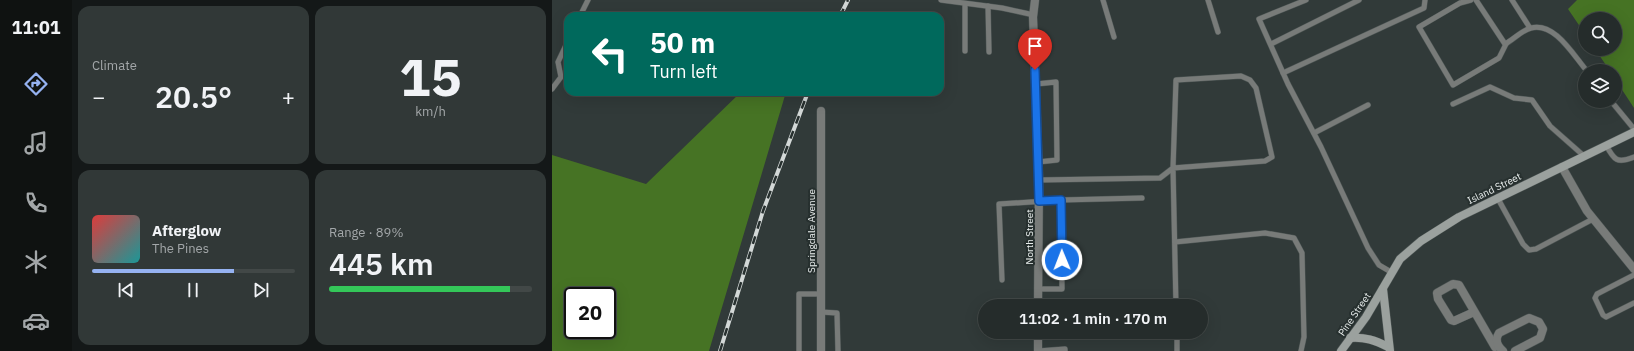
<!DOCTYPE html>
<html lang="en">
<head>
<meta charset="utf-8">
<style>
  body { margin:0; font-family:"IBM Plex Sans",sans-serif; background:#313837; color:#f1f3f6; height:100vh; display:flex; flex-direction:column; font-size:15px; white-space:nowrap }
  * { box-sizing:border-box; margin:0 }
  p { font-size:13px; color:#a3a7a9 }
  .icon { flex:none; width:22px; height:22px; fill:none; stroke:currentColor; stroke-width:2; stroke-linecap:round; stroke-linejoin:round }
  .map { position:relative; flex:1; overflow:hidden }
  .side { display:flex; flex-direction:column; gap:6px; padding:6px; background:#141818; width:480px }
  .side>* { flex:none }
  .top-card { position:absolute; left:12px; top:12px; width:380px; height:84px; border-radius:12px; box-shadow:0 4px 16px #0002,0 0 0 1px #424847; background:#00695c; color:#fff; overflow:hidden }
  .tools { position:absolute; left:1026px; top:12px; display:grid; gap:8px }
  .tools a { display:grid; place-items:center; width:44px; height:44px; border-radius:50%; background:#252c2b; box-shadow:0 4px 16px #0002,0 0 0 1px #424847; font-size:20px }
  .speed { position:absolute; left:12px; top:287px; display:flex; gap:8px; font-size:20px; font-weight:700; text-align:center }
  .speed>* { display:grid; place-content:center; width:52px; height:52px; border-radius:50%; background:#252c2b; box-shadow:0 4px 16px #0002,0 0 0 1px #424847; line-height:1 }
  .speed .limit { border:2px solid #111; border-radius:6px; background:#fff; color:#111 }
  .pin { position:absolute; display:grid; place-items:center; width:34px; height:34px; color:#fff; margin:-41px -17px; border-radius:50% 50% 50% 0; rotate:-45deg; box-shadow:0 0 4px #0007 }
  .pin .icon { rotate:45deg }
  .me { position:absolute; width:44px; margin:-22px; rotate:359deg; stroke-linejoin:round; filter:drop-shadow(0 0 3px #0008) }
  .turn { display:flex; align-items:center; gap:14px; height:84px; padding:0 20px; font-size:18px }
  .turn .icon { width:52px; height:52px; stroke-width:2.5 }
  .turn b { display:block; font-size:28px; line-height:34px }
  .big { font-size:30px; font-weight:600; line-height:1.1 }
  .side .card { flex:1; display:flex; flex-direction:column; justify-content:center; gap:6px; min-width:0; padding:0 14px; border-radius:12px; background:#313837 }
  .side .dial { align-items:center; gap:0 }
  .dial b { font-size:52px; line-height:1 }
  .song { display:flex; align-items:center; gap:12px }
  .cover { width:48px; height:48px; border-radius:6px; background:linear-gradient(135deg,hsl(0 70% 55%),hsl(180 70% 35%)) }
  .played { height:4px; border-radius:2px; background:linear-gradient(90deg,#95b2f1 70%,#424847 70%) }
  .keys { display:flex; justify-content:space-around; direction:ltr }
  .heat { display:flex; justify-content:space-between; align-items:center; font-size:22px; direction:ltr }
  .charge { height:6px; border-radius:3px; background:linear-gradient(90deg,#34c759 89%,#424847 0) }
  .side .tiles { flex:1; display:grid; gap:6px; grid-template-columns:repeat(2,1fr) }
  .trip { position:absolute; left:426px; top:299px; width:230px; height:40px; border-radius:20px; background:#252c2b; box-shadow:0 4px 16px #0002,0 0 0 1px #424847; font-weight:600; line-height:40px; text-align:center }
  main { display:flex; flex:1; min-height:0 }
  .dock { display:flex; flex-direction:column; width:72px; justify-content:space-around; align-items:center; background:#0f1211; color:#a3a7a9 }
  .dock .icon { width:28px; height:28px }
  .dock .on { color:#95b2f1 }
  .dock b { font-size:18px; color:#f1f3f6 }
  .map>svg:first-child { display:block }
  .forest { fill:#467324; fill-rule:evenodd }
  .lines { fill:none; stroke-linecap:round; stroke-linejoin:round }
  .lane-casing { stroke:#4f5756; stroke-width:6 }
  .street-casing { stroke:#4f5756; stroke-width:9 }
  .secondary-casing { stroke:#4f5756; stroke-width:9 }
  .lane { stroke:#787b79; stroke-width:5 }
  .street { stroke:#787b79; stroke-width:8 }
  .secondary { stroke:#9ba19e; stroke-width:8 }
  .rail-casing { stroke:#d3d8d7; stroke-width:4 }
  .rail { stroke:#27302f; stroke-width:2.5; stroke-dasharray:8; stroke-linecap:butt }
  .route-casing { stroke:#114b97; stroke-width:10 }
  .route { stroke:#1a73e8; stroke-width:7 }
  .labels { text-anchor:middle; stroke-width:4; stroke-linejoin:round; paint-order:stroke }
  .street-label { font-size:10px; fill:#eaefee; stroke:#27302f }
</style>
</head>
<body>
<main>
<nav class="dock">
<b>11:01</b>
<svg class="icon on" aria-label="directions" viewBox="0 0 24 24"><path d="M12 3l9 9-9 9-9-9zM9 14v-3h6M13 9l2 2-2 2"/></svg>
<svg class="icon" aria-label="music" viewBox="0 0 24 24"><path d="M9 18V5l10-2v13"/><circle cx="6" cy="18" r="3"/><circle cx="16" cy="16" r="3"/></svg>
<svg class="icon" aria-label="phone" viewBox="0 0 24 24"><path d="M5 4h4l2 5-3 2q2 4 5 5l2-3 5 2v4C11 20 4 13 5 4z"/></svg>
<svg class="icon" aria-label="climate" viewBox="0 0 24 24"><path d="M12 3v18M4 7l16 10M4 17L20 7"/></svg>
<svg class="icon" aria-label="car" viewBox="0 0 24 24"><path d="M5 17H2v-5l4-1 3-4h7l3 4 3 1v5h-3M9 17h6M6 11h13"/><circle cx="7" cy="17" r="2"/><circle cx="17" cy="17" r="2"/></svg>
</nav>
<section class="side">
<div class="tiles">
<div class="card"><p>Climate</p>
<div class="heat"><a>−</a><b class="big">20.5°</b><a>+</a></div>
</div>
<div class="card dial"><b>15</b><p>km/h</p></div>
<div class="card">
<div class="song"><i class="cover"></i><div><b>Afterglow</b><p>The Pines</p></div></div>
<div class="played"></div>
<div class="keys"><svg class="icon" aria-label="previous" viewBox="0 0 24 24"><path d="M18 5L8 12l10 7zM5 5v14"/></svg><svg class="icon" aria-label="pause" viewBox="0 0 24 24"><path d="M8 5v14M16 5v14"/></svg><svg class="icon" aria-label="next" viewBox="0 0 24 24"><path d="M6 5l10 7-10 7zM19 5v14"/></svg></div>
</div>
<div class="card"><p>Range · 89%</p><b class="big">445 km</b><div class="charge"></div></div>
</div>
</section>
<div class="map">
<svg width="1082" height="351" viewBox="0 0 1082 351">
  <rect width="100%" height="100%" fill="#313a39"/>
  <g class="forest">
    <polygon points="1025,0 1082,0 1082,108 1063,79 1063,71 1058,71 1043,49 1063,49 1063,19 1033,19 1033,34 1016,9"/>
    <path d="M 189,92 L 234,92 L 157,351 L 0,351 L 0,155 L 94,184 ZM 21,296 L 55,296 L 55,330 L 21,330 Z"/>
  </g>
  <g class="lines">
    <defs>
      <g id="lane">
        <polyline points="389,0 450,8 482,15"/>
        <polyline points="551,0 562,37"/>
        <polyline points="656,0 666,32"/>
        <polyline points="754,0 707,19 736,84 769,147 816,248 827,265 839,272"/>
        <polyline points="919,0 908,3 867,27 901,85 947,58 954,44"/>
        <path d="M 924,0 L 953,44 C 961,40 970,30 979,28 C 1003,22 1021,55 1035,71"/>
        <polyline points="960,0 978,28"/>
        <polyline points="413,4 413,51"/>
        <polyline points="436,6 437,52"/>
        <polyline points="28,16 36,0"/>
        <polyline points="719,44 807,0"/>
        <polyline points="731,73 872,8 873,0"/>
        <polyline points="484,84 504,82 505,160 486,162"/>
        <polyline points="0,89 9,77 6,62 16,41"/>
        <polyline points="1059,101 1082,129"/>
        <polyline points="901,104 938,87 962,98 980,100 998,126 1032,156"/>
        <polyline points="762,133 816,105"/>
        <path d="M 1054,145 C 1062,160 1065,164 1082,157"/>
        <polyline points="487,180 608,178 621,168 624,80 689,76 698,80 704,88 720,157 713,161 621,168 624,306"/>
        <polyline points="945,197 971,244 977,250 984,249 1041,219"/>
        <polyline points="509,200 590,198"/>
        <polyline points="623,242 713,233 742,238 750,253 752,337 749,351"/>
        <polyline points="1082,275 1045,294 1043,298 1051,315 1054,317 1082,303"/>
        <polyline points="450,280 447,204 509,200 510,289 486,289"/>
        <polyline points="269,312 285,313 286,351"/>
        <polyline points="625,332 625,351"/>
        <polyline points="247,351 247,294 270,294"/>
        <polyline points="486,351 513,349 513,351"/>
      </g>
      <g id="street">
        <polyline points="483,0 481,17 487,180 486,306"/>
        <polyline points="1010,167 1035,211 1082,269"/>
        <polyline points="922,312 902,321 899,320 886,299 885,293 901,284 907,285 943,347"/>
        <polyline points="269,351 269,111"/>
        <polyline points="486,351 486,332"/>
        <path d="M 951,351 C 945,346 943,339 947,333 L 977,318 L 987,322 L 991,329 L 988,338 L 963,351"/>
      </g>
      <g id="secondary">
        <polyline points="831,289 838,351"/>
        <path d="M 798,338 C 813,337 823,340 836,347"/>
        <polyline points="789,351 814,317 848,259 869,241 907,217 1082,132"/>
      </g>
    </defs>
    <use href="#lane" class="lane-casing"/>
    <use href="#street" class="street-casing"/>
    <use href="#secondary" class="secondary-casing"/>
    <use href="#lane" class="lane"/>
    <use href="#street" class="street"/>
    <use href="#secondary" class="secondary"/>
    <defs>
      <g id="rail">
        <polyline points="288,16 296,0"/>
        <polyline points="168,351 211,211 256,92"/>
      </g>
    </defs>
    <use href="#rail" class="rail-casing"/>
    <use href="#rail" class="rail"/>
  </g>
  <g class="lines">
    <defs>
      <polyline id="route" points="483,70 487,201 509,200 510,260"/>
    </defs>
    <use href="#route" class="route-casing"/>
    <use href="#route" class="route"/>
  </g>
  <g class="labels">
    <g class="street-label">
      <text transform="translate(942 188) rotate(-26)" y="4">Island Street</text>
      <text transform="translate(259 231) rotate(-90)" y="4">Springdale Avenue</text>
      <text transform="translate(477 237) rotate(-90)" y="4">North Street</text>
      <text transform="translate(802 314) rotate(-56)" y="4">Pine Street</text>
    </g>
  </g>
</svg>
<div class="tools">
<a><svg class="icon" aria-label="search" viewBox="0 0 24 24"><circle cx="10" cy="10" r="6"/><path d="M15 15l6 6"/></svg></a>
<a><svg class="icon" aria-label="layers" viewBox="0 0 24 24"><path d="M12 4l9 5-9 5-9-5zM3 14l9 5 9-5"/></svg></a>
</div>
<div class="speed"><div class="limit">20</div></div>
<div class="pin" style="left:483px;top:70px;background:#d93025"><svg class="icon" aria-label="arrive" viewBox="0 0 24 24"><path d="M6 21V4h12l-3 4 3 4H6"/></svg></div>
<svg class="me" style="left:510px;top:260px" viewBox="-20 -20 40 40"><circle r="17" fill="#1a73e8" stroke="#fff" stroke-width="3"/><path d="M0-11L8 9 0 5-8 9z" fill="#fff"/></svg>
<div class="trip">11:02 · 1 min · 170 m</div>
<div class="top-card">
<div class="turn"><svg class="icon" aria-label="left" viewBox="0 0 24 24"><path d="M17 20v-9H6M10 6l-5 5 5 5"/></svg><div><b>50 m</b>Turn left</div></div>
</div>
</div>
</main>
</body>
</html>
